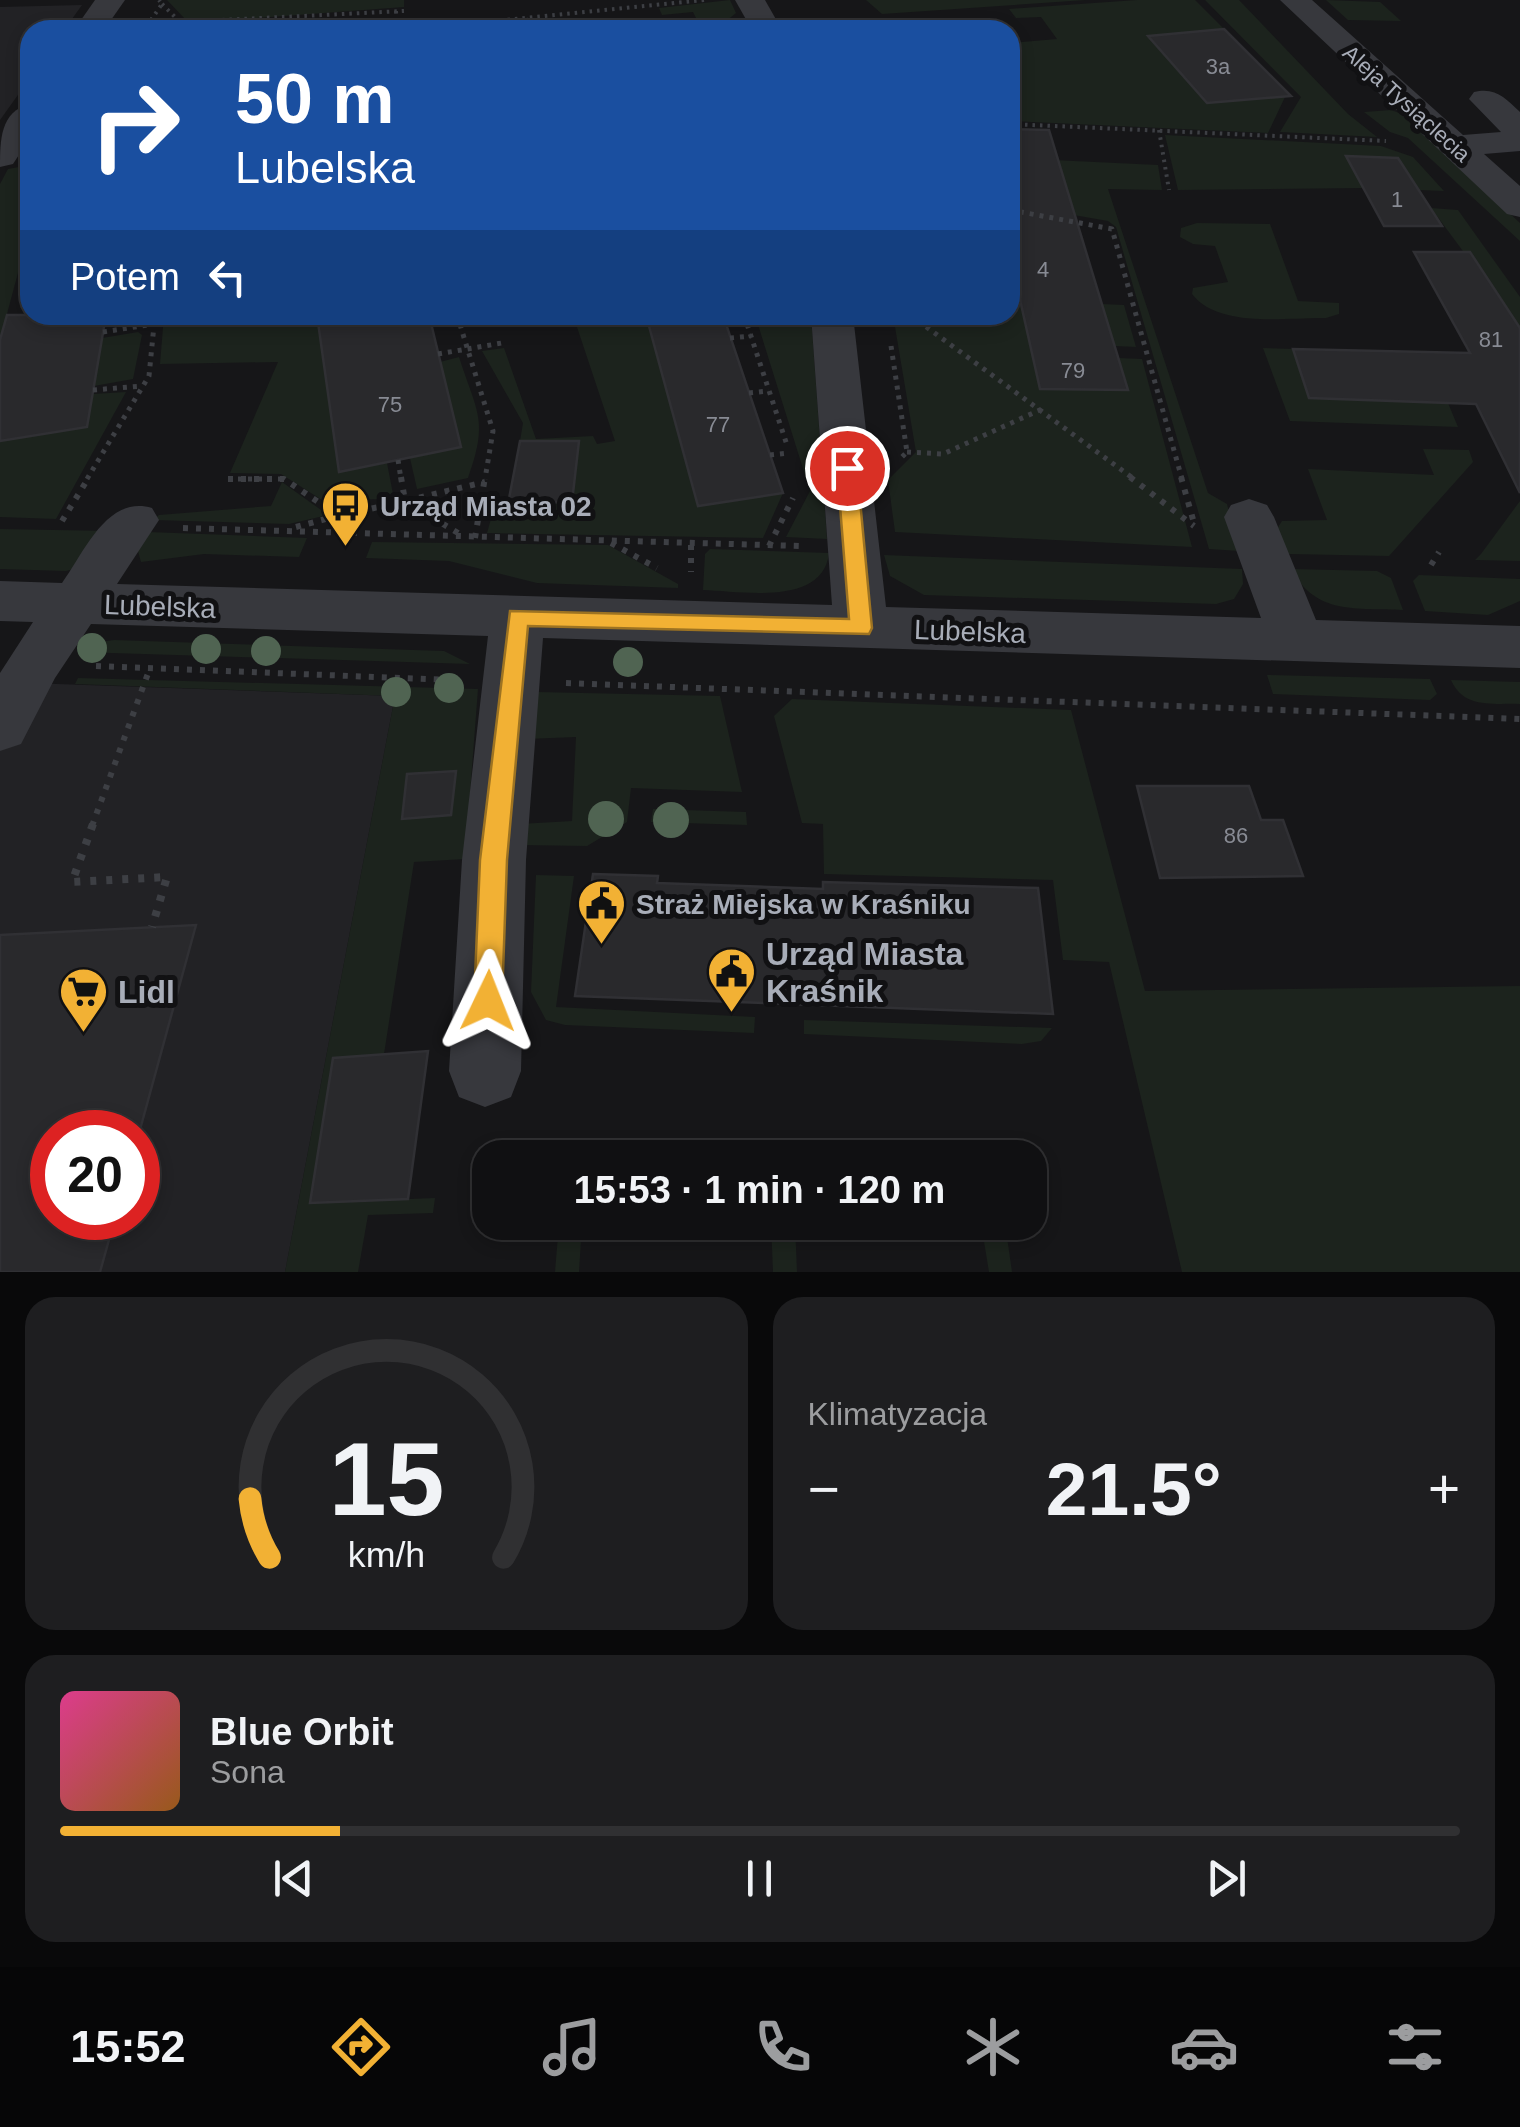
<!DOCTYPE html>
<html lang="pl">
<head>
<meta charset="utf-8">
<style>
  body { margin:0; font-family:Arial,sans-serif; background:#1e1e20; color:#f1f3f6; height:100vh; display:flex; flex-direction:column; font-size:38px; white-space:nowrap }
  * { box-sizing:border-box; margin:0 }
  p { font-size:32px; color:#9c9d9f }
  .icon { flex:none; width:55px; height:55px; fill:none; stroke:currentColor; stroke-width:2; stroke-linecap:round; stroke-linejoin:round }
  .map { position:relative; height:1272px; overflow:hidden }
  .details { display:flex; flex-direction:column; gap:25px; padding:25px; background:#09090a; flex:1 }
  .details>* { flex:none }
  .banner { position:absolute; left:20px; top:20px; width:1000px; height:305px; border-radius:30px; box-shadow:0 5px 15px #0003,0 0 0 2px #303032; background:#1a4fa0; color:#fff; overflow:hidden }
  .speed { position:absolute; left:30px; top:1110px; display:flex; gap:20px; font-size:50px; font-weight:700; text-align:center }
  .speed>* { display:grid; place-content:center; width:130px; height:130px; border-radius:50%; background:#101012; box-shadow:0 5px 15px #0003,0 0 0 2px #303032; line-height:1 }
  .speed .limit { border:15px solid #d22; background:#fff; color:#111 }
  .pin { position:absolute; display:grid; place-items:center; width:85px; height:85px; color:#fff; margin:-42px; border:5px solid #fff; border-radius:50%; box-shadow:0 2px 10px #0007 }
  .me { position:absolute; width:110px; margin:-55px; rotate:2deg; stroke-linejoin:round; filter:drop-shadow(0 0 8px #0008) }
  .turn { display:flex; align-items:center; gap:35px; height:210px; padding:0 50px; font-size:45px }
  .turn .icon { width:130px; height:130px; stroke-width:2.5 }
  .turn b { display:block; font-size:70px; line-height:85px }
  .then { display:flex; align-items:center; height:95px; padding:0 50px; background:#0003; gap:20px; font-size:38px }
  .big { font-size:75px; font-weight:600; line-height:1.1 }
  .details .tile { flex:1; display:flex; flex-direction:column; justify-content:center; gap:15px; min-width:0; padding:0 35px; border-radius:30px; background:#1e1e20 }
  .details .dial { align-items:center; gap:0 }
  .dial svg { height:260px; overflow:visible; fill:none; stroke:#303032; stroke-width:7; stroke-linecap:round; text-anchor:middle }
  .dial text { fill:#f1f3f6; stroke:none }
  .song { display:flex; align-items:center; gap:30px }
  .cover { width:120px; height:120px; border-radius:15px; background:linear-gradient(135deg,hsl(330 70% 55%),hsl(30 70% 35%)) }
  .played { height:10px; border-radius:5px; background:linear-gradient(90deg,#f2b134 20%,#303032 20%) }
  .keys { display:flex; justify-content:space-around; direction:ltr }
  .heat { display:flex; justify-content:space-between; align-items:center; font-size:55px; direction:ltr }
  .details .tiles { flex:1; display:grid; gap:25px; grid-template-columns:1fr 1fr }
  .tile:last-child { grid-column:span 2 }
  .trip { position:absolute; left:472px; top:1140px; width:575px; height:100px; border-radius:30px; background:#101012; box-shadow:0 5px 15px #0003,0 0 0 2px #303032; font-weight:600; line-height:100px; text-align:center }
  .tab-bar { display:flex; height:160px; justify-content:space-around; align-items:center; background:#060607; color:#9c9d9f }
  .tab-bar .icon { width:70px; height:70px }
  .tab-bar .current { color:#f2b134 }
  .tab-bar b { font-size:45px; color:#f1f3f6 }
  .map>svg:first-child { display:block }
  .built { fill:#222225; fill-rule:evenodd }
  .green { fill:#1c231d }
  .building { fill:#29292c; stroke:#303034; stroke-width:2.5 }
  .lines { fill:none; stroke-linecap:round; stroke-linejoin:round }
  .path-far3 { stroke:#3d3f44; stroke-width:4; stroke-dasharray:2.5 5; stroke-linecap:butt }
  .path-far2 { stroke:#3d3f44; stroke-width:5; stroke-dasharray:4 6; stroke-linecap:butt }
  .path-far1 { stroke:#3d3f44; stroke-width:6; stroke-dasharray:5 8; stroke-linecap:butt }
  .path { stroke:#3d3f44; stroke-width:8; stroke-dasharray:6 10; stroke-linecap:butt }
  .minor { fill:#37383d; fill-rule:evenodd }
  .tree { fill:#506452 }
  .route { fill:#f2b134; stroke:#9d7322; stroke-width:2.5 }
  .labels { text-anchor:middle; stroke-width:10; stroke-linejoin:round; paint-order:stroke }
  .number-label { font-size:22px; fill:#888b94 }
  .far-street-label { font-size:22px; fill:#a8adb8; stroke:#111113 }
  .poi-label { font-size:28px; font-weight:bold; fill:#a8adb8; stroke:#111113; text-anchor:start }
  .street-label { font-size:28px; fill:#a8adb8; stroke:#111113 }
  .near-poi-label { font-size:32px; font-weight:bold; fill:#a8adb8; stroke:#111113; text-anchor:start }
</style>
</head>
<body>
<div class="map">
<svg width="1520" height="1272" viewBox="0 0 1520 1272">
  <rect width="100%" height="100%" fill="#161618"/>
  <g class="built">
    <polygon points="82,5 64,30 30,30 30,78 0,120 0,7"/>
    <path d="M 0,682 L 395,696 L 285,1272 L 0,1272 ZM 52,1132 L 138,1132 L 138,1218 L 52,1218 Z"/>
  </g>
  <g class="green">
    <polygon points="167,0 404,0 404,7 230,20 185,19"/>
    <polygon points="730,0 736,13 715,30 702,30 693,12 662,15 659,8"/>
    <polygon points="866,0 1086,0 882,14"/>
    <polygon points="1137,0 1195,0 1224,29 1148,36 1207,103 1285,97 1268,133 1010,121 1010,43 1057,39 1041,17 1016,18 1009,9"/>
    <polygon points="1205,0 1239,0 1348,114 1377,137 1280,132 1301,97"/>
    <polygon points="1326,0 1380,2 1401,21 1348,20"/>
    <polygon points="1391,110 1402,114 1520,223 1520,241 1408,138 1390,132 1364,112"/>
    <polygon points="1165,135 1381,146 1413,157 1444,191 1419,190 1397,158 1348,156 1364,188 1178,190"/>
    <polygon points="1010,158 1158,165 1162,190 1108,189 1208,493 1227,504 1239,551 1209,549 1116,227 1108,221 1010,204"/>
    <polygon points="30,165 30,228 0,340 0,184 8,169"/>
    <polygon points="1431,208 1458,210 1520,297 1520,328"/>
    <path d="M 1197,223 L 1270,224 L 1298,301 L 1339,303 L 1339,314 L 1326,318 C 1287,317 1219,329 1192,294 L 1193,288 L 1228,282 L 1215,246 L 1193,244 L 1180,237 L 1181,228 Z"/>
    <polygon points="1010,255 1127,390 1118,358 1142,359 1192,547 895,532 888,480 916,452 893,315 1010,315"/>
    <polygon points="1102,304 1124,305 1136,347 1115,346"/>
    <polygon points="164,315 317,315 339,472 387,463 394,499 322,500 281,474 230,473 278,362 160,364"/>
    <polygon points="573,315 646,315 699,506 783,493 763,538 487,533 494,508 572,501 579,441 520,441 523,423 482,351 504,348 536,439 593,436 597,444 615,441"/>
    <polygon points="755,315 811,315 827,539 786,537 810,491"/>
    <polygon points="138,332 142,335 133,379 94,386 102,338"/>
    <polygon points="1263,348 1293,349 1309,398 1448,403 1458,427 1290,421"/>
    <path d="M 459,357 C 477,413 489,420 468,478 L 417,489 L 410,458 L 461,447 L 440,362 Z"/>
    <polygon points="126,392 56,519 0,517 0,441 87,427 93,394"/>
    <polygon points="1423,449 1469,450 1473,462 1389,556 1289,554 1275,532 1282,521 1327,520 1308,469 1434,475"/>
    <polygon points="282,482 328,515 289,524 153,520 159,515 271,506"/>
    <polygon points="1520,501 1520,561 1475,560 1481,554"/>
    <polygon points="0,529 110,531 74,569 66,571 0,569"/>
    <polygon points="148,532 307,538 299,557 204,554 141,562 138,551"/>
    <polygon points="372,542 608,545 678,584 678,588 537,583 449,561 366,558"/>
    <path d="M 710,549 L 829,553 C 823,607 741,591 703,590 L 705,554 Z"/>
    <polygon points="884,555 1242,569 1243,584 1234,599 1216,604 924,595 890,576"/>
    <path d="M 1292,569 L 1377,571 L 1391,578 L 1403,610 C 1358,608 1314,615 1292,569 Z"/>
    <polygon points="1419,575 1520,579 1520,601 1488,615 1425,611 1413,581"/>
    <polygon points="114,640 444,651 470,664 79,652 94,643"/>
    <polygon points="1267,675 1430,679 1437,694 1430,700 1273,694"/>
    <polygon points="78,678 478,689 465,859 414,862 384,1054 333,1058 310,1203 435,1198 433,1213 368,1215 358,1272 285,1272 395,696 75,684"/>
    <path d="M 1451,680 L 1520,682 L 1520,704 C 1492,703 1464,709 1451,680 Z"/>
    <polygon points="537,692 720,696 742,792 631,788 627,822 587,846 519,845 520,824 572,821 576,737 526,739"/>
    <polygon points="792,699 1071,710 1145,991 1520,986 1520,1272 1182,1272 1109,962 1063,960 1053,880 824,874 823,824 802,823 774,716"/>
    <polygon points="653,809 746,812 747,825 651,822"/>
    <polygon points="536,875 574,876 556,1007 755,1017 754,1033 565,1025 546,1020 531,992"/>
    <polygon points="804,1020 1052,1028 1041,1041 1022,1044 804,1034"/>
    <polygon points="559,1223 582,1223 579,1272 555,1272"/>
    <polygon points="771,1223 795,1223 797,1272 773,1272"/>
    <polygon points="981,1223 1005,1223 1012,1272 989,1272"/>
  </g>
  <g class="building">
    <polygon points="1224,29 1291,96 1207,103 1148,36"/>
    <polygon points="1010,129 1049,130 1128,390 1040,389 1010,255"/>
    <polygon points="1346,156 1398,158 1442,226 1384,226"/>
    <polygon points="1414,252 1470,252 1520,328 1520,493 1476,404 1309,398 1293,349 1470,353"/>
    <polygon points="7,315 106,315 87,427 0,441 0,340"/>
    <polygon points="317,315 429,315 461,447 339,472"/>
    <polygon points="646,315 723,315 783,493 698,506"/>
    <polygon points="520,441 579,441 572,502 508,504"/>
    <polygon points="456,771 451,815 402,819 407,774"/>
    <polygon points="1137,786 1249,786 1261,820 1283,820 1303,876 1160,878"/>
    <polygon points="593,874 658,876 657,883 823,889 823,882 1038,888 1053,1014 575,996"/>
    <polygon points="196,925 138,1137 138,1132 52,1132 52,1218 115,1218 100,1272 0,1272 0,935"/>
    <polygon points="428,1051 408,1199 310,1203 333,1058"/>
  </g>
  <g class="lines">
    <g class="path-far3">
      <polyline points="162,4 180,22 404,11"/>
      <polyline points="396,11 397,30"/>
      <polyline points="526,18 528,29"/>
      <polyline points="151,20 162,4 159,0"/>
      <polyline points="329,30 330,16"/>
      <polyline points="403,30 705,0"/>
      <polyline points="1010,124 1386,141"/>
      <polyline points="1159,130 1169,190"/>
    </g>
    <g class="path-far2">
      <polyline points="1010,210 1112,229 1182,479"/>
      <polyline points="457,315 493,431 485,479"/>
      <polyline points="744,315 788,448"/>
      <polyline points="910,315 1134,479"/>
      <polyline points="431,322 475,315"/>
      <polyline points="103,332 154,324"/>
      <polyline points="730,338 751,336"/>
      <polyline points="891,346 907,452 900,459"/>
      <polyline points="438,354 502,343"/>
      <polyline points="93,390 142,386"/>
      <polyline points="749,393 769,391"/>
      <polyline points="907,452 943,454 1042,409"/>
      <polyline points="770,455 789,453"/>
      <polyline points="398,460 401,479"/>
      <polyline points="87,479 149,376 155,315"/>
      <polyline points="228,479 284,479"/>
    </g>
    <g class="path-far1">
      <polyline points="401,477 405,501 485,482"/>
      <polyline points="1130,477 1194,526"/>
      <polyline points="1181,477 1194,523"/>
      <polyline points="228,479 284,479 339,516 405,501 463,536"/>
      <polyline points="62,521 89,477"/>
      <polyline points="296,527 337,516"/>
      <polyline points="183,528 800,546"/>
      <polyline points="475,538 485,477"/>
      <polyline points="611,543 657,568"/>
      <polyline points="691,545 691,572"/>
      <polyline points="769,546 793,498"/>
      <polyline points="1431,565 1439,552"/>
      <polyline points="96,666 453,680"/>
      <polyline points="566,683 1520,719"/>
      <polyline points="92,826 150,668"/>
    </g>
    <polyline class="path" points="93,824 72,882 167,877 152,927"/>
    <g class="minor">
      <polygon points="95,0 125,0 104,30 74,30"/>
      <polygon points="735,0 765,0 782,30 752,30"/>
      <path d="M 1280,0 L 1312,0 L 1463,135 L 1501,132 L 1469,99 L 1474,92 C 1496,87 1505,98 1520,112 L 1520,151 L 1484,154 L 1520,186 L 1520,217 L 1507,214 Z"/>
      <path d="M 30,104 L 30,138 L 13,164 L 0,167 C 0,141 0,111 30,104 Z"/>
      <path d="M 811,315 L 853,315 L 886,607 L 1261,618 L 1224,517 L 1231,505 L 1249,499 L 1267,505 L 1274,517 L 1316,620 L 1520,626 L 1520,668 L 543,638 L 526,860 L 521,1071 L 511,1097 L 485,1107 L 459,1097 L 449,1071 L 462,860 L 488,636 L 91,624 L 55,678 L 21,744 L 0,751 L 0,673 L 33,622 L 0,621 L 0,581 L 62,583 C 85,551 107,495 152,508 L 159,520 L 117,584 L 832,605 Z"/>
    </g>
  </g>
  <g class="tree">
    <circle cx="92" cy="648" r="15"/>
    <circle cx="206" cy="649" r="15"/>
    <circle cx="266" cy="651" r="15"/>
    <circle cx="628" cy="662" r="15"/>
    <circle cx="449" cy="688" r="15"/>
    <circle cx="396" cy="692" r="15"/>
    <circle cx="606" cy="819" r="18"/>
    <circle cx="671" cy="820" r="18"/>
  </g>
  <polygon class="route" points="847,462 857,468 872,628 869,634 528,626 507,860 502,1001 498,1011 488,1015 478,1011 474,1001 480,860 510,611 849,619 837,468"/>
  <defs>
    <symbol id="bus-pin" viewBox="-11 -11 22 30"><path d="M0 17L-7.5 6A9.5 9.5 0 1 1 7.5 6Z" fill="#f2b134" stroke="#111113"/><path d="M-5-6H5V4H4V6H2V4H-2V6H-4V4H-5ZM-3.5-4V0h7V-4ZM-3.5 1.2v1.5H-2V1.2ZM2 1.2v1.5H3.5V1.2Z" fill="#111"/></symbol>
    <symbol id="civic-pin" viewBox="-11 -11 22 30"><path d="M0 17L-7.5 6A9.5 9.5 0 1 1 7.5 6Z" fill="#f2b134" stroke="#111113"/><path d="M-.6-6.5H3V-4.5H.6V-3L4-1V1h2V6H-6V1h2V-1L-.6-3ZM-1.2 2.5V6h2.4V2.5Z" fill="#111"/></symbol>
    <symbol id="supermarket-pin" viewBox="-11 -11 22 30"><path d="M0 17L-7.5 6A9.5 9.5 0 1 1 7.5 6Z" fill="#f2b134" stroke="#111113"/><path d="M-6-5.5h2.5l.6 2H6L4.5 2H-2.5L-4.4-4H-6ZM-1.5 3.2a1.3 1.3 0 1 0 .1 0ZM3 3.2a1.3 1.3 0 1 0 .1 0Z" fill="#111"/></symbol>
  </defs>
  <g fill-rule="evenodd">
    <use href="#bus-pin" x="318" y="478" width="55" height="75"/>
    <use href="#civic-pin" x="574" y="876" width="55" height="75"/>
    <use href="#civic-pin" x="704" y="944" width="55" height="75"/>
    <use href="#supermarket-pin" x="56" y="964" width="55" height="75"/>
  </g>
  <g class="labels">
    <g class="number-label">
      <text x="1218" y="74">3a</text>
      <text x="1397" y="207">1</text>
      <text x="1043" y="277">4</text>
      <text x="1491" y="347">81</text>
      <text x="1073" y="378">79</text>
      <text x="390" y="412">75</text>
      <text x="718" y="432">77</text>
      <text x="1236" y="843">86</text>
    </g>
    <g class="far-street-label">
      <text transform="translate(1407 103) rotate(42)" y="8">Aleja Tysiąclecia</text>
    </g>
    <g class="poi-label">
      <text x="380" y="516">Urząd Miasta 02</text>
      <text x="636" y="914">Straż Miejska w Kraśniku</text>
    </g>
    <g class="street-label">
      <text transform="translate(160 606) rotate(2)" y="10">Lubelska</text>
      <text transform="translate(970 631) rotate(2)" y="10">Lubelska</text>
    </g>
    <g class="near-poi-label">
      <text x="766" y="965">Urząd Miasta<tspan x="766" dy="37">Kraśnik</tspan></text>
      <text x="118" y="1003">Lidl</text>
    </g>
  </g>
</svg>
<div class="speed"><div class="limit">20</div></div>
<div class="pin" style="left:847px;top:468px;background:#d93025"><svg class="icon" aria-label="arrive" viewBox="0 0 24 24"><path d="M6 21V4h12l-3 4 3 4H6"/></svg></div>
<svg class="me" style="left:488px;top:1001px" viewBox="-20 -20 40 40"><path d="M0-17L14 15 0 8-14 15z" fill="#f2b134" stroke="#fff" stroke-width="4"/></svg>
<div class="trip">15:53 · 1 min · 120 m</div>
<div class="banner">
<div class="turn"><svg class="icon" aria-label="right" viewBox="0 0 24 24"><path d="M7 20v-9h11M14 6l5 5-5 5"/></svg><div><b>50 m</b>Lubelska</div></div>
<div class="then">Potem<svg class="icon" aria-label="left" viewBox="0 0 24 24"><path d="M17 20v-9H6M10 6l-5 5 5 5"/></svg></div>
</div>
</div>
<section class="details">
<div class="tiles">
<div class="tile dial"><svg viewBox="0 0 100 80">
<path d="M14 69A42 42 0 1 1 86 69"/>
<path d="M14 69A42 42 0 0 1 8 51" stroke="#f2b134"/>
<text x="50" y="56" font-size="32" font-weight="700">15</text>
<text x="50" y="72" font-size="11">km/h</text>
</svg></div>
<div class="tile"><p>Klimatyzacja</p>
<div class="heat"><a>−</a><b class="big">21.5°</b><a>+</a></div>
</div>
<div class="tile">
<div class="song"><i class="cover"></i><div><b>Blue Orbit</b><p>Sona</p></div></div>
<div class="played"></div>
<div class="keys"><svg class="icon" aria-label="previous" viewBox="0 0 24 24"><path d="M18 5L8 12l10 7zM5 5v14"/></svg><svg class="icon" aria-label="pause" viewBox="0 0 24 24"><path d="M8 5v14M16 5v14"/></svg><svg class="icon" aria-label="next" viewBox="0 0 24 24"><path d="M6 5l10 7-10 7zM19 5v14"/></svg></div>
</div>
</div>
</section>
<nav class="tab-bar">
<b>15:52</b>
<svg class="icon current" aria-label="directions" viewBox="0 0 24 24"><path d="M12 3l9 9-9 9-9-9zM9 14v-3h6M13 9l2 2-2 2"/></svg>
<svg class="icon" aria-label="music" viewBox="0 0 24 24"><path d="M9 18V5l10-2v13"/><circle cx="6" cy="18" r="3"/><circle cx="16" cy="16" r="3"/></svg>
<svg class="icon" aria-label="phone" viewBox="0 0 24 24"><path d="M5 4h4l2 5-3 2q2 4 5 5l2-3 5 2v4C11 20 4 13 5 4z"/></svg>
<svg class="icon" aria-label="climate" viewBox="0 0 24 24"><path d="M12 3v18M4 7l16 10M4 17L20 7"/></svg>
<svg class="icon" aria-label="car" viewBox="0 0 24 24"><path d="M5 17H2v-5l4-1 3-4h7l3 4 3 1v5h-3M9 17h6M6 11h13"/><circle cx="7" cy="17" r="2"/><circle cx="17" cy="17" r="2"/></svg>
<svg class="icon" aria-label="filters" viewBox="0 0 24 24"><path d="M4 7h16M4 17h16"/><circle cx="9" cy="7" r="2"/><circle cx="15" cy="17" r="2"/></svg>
</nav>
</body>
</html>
